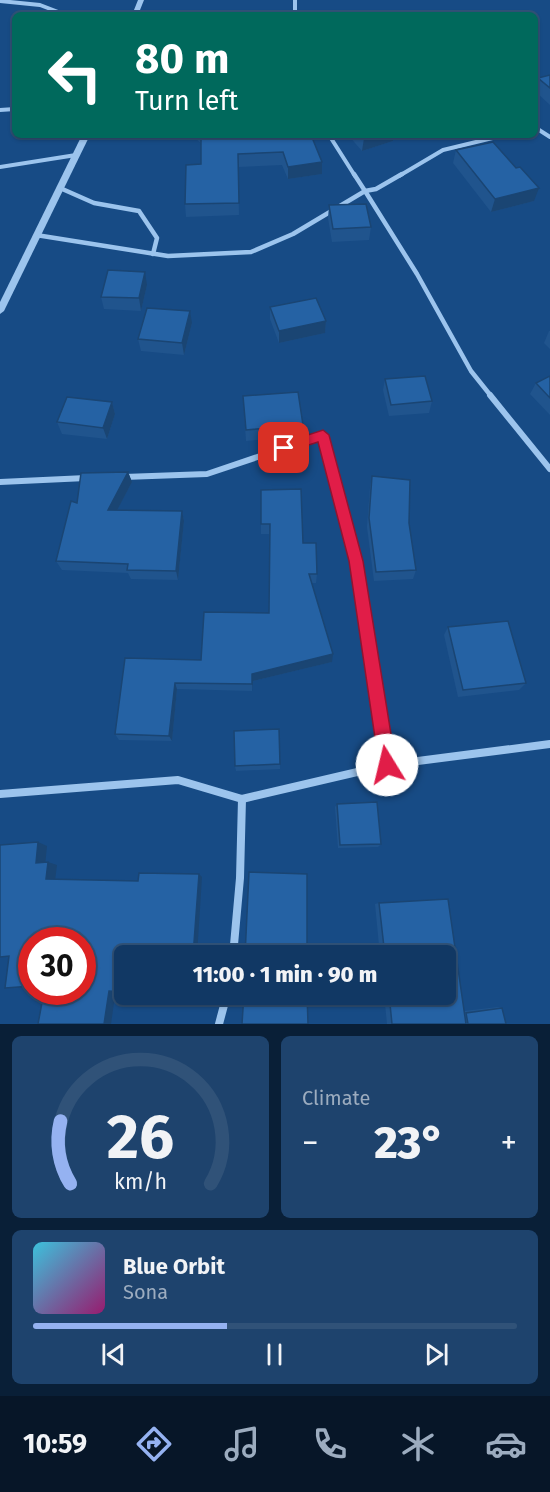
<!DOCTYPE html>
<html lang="en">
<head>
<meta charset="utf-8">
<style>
  body { margin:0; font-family:"Fira Sans",sans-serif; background:#1e436d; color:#f1f3f6; height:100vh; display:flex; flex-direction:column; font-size:22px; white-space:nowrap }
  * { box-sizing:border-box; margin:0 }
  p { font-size:20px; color:#9cacbf }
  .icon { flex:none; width:33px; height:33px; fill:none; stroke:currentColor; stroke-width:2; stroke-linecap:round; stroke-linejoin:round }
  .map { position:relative; height:1024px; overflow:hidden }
  .drawer { display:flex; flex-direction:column; gap:12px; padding:12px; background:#091f37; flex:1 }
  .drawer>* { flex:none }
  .banner { position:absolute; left:12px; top:12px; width:526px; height:126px; border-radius:9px; box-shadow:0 2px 4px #0004,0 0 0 2px #305278; background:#00695c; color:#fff; overflow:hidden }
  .speed { position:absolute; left:18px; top:927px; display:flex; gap:12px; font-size:30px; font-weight:700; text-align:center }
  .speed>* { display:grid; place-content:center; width:78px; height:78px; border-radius:50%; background:#113864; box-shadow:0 2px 4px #0004,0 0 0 2px #305278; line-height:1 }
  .speed .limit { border:9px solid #d22; background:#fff; color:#111 }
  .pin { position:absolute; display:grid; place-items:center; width:51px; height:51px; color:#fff; margin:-26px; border-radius:12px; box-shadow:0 3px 9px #0006 }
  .me { position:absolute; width:66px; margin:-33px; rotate:351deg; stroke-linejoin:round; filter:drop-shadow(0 0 4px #0008) }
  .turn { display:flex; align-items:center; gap:21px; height:126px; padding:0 24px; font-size:27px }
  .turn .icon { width:78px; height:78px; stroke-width:2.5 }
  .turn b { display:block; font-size:42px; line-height:51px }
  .big { font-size:45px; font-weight:800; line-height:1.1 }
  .drawer .card { flex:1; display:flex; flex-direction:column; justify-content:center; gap:9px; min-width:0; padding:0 21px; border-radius:9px; background:#1e436d }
  .drawer .dial { align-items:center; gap:0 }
  .dial svg { height:156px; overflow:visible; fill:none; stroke:#305278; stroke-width:7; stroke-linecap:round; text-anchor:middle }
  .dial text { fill:#f1f3f6; stroke:none }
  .song { display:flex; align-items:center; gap:18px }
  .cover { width:72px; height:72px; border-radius:9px; background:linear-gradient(135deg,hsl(190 70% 55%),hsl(320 70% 35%)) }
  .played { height:6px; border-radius:3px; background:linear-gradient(90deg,#95b2f1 40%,#305278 40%) }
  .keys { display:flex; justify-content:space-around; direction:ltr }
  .heat { display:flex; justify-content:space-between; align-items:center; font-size:33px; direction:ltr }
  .drawer .tiles { flex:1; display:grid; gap:12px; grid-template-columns:1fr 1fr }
  .card:last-child { grid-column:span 2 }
  .trip { position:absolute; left:114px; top:945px; width:342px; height:60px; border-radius:9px; background:#113864; box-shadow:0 2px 4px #0004,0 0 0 2px #305278; font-weight:800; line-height:60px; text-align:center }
  .menu { display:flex; height:96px; justify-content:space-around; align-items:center; background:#071628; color:#9cacbf }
  .menu .icon { width:42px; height:42px }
  .menu .current { color:#95b2f1 }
  .menu b { font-size:27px; color:#f1f3f6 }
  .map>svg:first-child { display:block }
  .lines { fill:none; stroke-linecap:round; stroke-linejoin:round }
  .minor-far3 { stroke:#9cc4ed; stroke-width:4 }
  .minor-far2 { stroke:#9cc4ed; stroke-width:4.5 }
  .minor-far1 { stroke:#9cc4ed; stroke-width:6 }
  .minor { stroke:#9cc4ed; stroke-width:8 }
  .tertiary { fill:#9cc4ed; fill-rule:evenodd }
  .wall { fill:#20548d }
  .shaded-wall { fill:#1a4573 }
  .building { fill:#2562a4; stroke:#1a4573; stroke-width:1.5 }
  .route { fill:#e11d48; stroke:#92132f; stroke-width:1.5 }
</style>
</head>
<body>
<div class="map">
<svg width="550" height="1024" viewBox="0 0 550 1024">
  <rect width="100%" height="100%" fill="#174b85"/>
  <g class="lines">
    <g class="minor-far3">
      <polyline points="295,0 295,15"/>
      <polyline points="0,1 40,5 66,15"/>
      <polyline points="0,110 15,109"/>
      <polyline points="536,128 550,137"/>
      <polyline points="329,135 355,176"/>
      <polyline points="0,167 76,155"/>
      <polyline points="399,176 443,150 505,135"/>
    </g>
    <g class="minor-far2">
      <polyline points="402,174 376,189 365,191 417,274 471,371 491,396"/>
      <polyline points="60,188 94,203 139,211 157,238 153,254"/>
      <polyline points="36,235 168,256 251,252 293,234 365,191 354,174"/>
    </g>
    <g class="minor-far1">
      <polyline points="490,395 550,469"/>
      <polyline points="124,477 207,474 323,435 356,561 373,674"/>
      <polyline points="0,482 86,478"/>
    </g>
    <g class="minor">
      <polyline points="373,673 387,765"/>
      <polyline points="0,794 178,780 242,799 387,765 550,744"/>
      <polyline points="233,956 240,878 242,799"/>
      <polyline points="219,1024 227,994"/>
    </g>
    <g class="tertiary">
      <polygon points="138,0 144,0 138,15 132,15"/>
      <polygon points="82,135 90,135 4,311 0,314 0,302"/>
    </g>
  </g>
  <g class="wall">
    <polygon points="550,75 550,105 536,92 536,87 538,78"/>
    <polygon points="191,135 311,135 322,174 288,179 282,165 238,167 239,215 186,217 185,204 201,164 201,143"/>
    <polygon points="348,135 393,135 393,141 362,151"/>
    <polygon points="456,150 534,201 491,212 453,163"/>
    <polygon points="329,205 371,227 369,240 332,242 328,218"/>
    <polygon points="147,285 141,311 104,309 101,297"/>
    <polygon points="270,307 326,321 325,333 279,343 270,319"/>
    <polygon points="192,323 184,355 141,351 138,339"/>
    <polygon points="549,331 550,331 550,349 544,343"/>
    <polygon points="550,376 550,415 530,394 536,383"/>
    <polygon points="385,379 432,401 429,413 389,416 383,390"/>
    <polygon points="243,396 303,425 302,436 246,441"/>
    <polygon points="112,402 115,414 107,439 62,434 57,422"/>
    <polygon points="128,472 132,482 117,510 182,511 184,521 178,580 131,579 128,573 62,570 56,561 77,503"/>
    <polygon points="372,476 409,523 416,570 413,579 374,581 367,527 370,487"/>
    <polygon points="261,490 303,543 317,574 316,583 312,583 332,662 253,681 252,691 177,689 172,741 119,740 115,734 201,660 269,613 269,534 261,534"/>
    <polygon points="448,627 526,683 519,690 458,697 444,635"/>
    <polygon points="279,729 280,769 236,771 235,766"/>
    <polygon points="337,804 381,844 378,847 338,848 335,807"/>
    <polygon points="448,899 464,1011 498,1007 502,1008 506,1024 387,1024 384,994 446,994 446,956 380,956 375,904 379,903"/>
  </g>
  <g class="shaded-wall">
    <polygon points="373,135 393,135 393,141 362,151 364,138"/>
    <polygon points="322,162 322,174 288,179 288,167"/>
    <polygon points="539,188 534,201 491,212 495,199"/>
    <polygon points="145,272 147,285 141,311 139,298"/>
    <polygon points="190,311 192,323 184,355 182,343"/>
    <polygon points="326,321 325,333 279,343 279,331"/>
    <polygon points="112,402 115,414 107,439 103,428"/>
    <polygon points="128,472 132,482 112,520 108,510"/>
    <polygon points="182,511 184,521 178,580 176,571"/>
    <polygon points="333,654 332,662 253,681 252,691 252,674"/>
    <polygon points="175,683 177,689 172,741 169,736"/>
    <polygon points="38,842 47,846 45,866 36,863"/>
    <polygon points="48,862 57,865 55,881 46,879"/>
    <polygon points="199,874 202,877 197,956 193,956"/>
    <polygon points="116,989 111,1024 104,1024 109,991"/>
  </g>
  <g class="building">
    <polygon points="550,75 550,88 538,78"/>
    <polygon points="201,135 311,135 322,162 288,167 283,152 238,154 239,203 185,204 186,165 201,164"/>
    <polygon points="361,135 373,135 364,138"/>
    <polygon points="493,142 516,168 520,167 539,188 495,199 456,150"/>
    <polygon points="366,204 371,227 333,229 329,205"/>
    <polygon points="108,270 145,272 139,298 101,297"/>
    <polygon points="316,298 326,321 279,331 270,307"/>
    <polygon points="147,308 190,311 182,343 138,339"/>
    <polygon points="425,376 432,401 391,405 385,379"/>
    <polygon points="550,376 550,398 536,383"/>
    <polygon points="298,392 303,425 246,430 243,396"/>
    <polygon points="67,397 112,402 103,428 57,422"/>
    <polygon points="128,472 108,510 182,511 176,571 127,570 128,564 56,561 71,501 77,503 81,473"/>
    <polygon points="372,476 410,480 409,523 416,570 376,572 369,518"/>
    <polygon points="301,489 303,543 316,543 317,574 309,574 333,654 252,674 252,684 175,683 169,736 115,734 125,658 201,660 204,612 269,613 270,524 261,524 261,490"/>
    <polygon points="508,621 526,683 463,690 448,627"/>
    <polygon points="279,729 280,764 235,766 234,731"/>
    <polygon points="377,802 381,844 340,845 337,804"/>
    <polygon points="38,842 36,863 48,862 46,879 138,881 139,873 199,874 193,956 124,956 124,992 109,991 104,1024 38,1024 44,992 82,992 82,940 32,940 32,986 5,988 9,956 0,957 0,845"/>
    <polygon points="249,872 307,874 307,956 245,956"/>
    <polygon points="448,899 466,1024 392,1024 389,994 446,994 446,956 385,956 379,903"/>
    <polygon points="244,994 307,994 308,1024 242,1024"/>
    <polygon points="502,1008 506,1024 468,1024 466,1013"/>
  </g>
  <polygon class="route" points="323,430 329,435 363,561 396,765 393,771 387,773 381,771 379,765 349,561 318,442 284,453 278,448 280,444"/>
</svg>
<div class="speed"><div class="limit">30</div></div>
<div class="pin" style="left:284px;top:448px;background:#d93025"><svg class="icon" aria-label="arrive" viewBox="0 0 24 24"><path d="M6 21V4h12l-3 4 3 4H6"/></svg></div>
<svg class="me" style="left:387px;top:765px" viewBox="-20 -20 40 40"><circle r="19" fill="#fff"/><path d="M0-13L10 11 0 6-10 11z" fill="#e11d48"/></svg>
<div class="trip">11:00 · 1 min · 90 m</div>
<div class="banner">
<div class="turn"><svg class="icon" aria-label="left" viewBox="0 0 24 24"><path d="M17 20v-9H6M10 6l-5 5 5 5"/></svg><div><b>80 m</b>Turn left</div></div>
</div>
</div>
<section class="drawer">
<div class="tiles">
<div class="card dial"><svg viewBox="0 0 100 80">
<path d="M14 69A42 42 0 1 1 86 69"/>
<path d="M14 69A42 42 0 0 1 9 37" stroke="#95b2f1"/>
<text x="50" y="56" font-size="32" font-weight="700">26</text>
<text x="50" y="72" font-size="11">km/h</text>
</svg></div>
<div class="card"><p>Climate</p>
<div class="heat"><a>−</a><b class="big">23°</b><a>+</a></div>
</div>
<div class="card">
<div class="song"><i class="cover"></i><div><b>Blue Orbit</b><p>Sona</p></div></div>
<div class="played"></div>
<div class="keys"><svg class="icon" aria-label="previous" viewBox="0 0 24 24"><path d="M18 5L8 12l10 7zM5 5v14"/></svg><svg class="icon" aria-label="pause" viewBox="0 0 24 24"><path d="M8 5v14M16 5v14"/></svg><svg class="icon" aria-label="next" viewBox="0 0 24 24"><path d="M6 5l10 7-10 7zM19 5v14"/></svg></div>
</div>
</div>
</section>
<nav class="menu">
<b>10:59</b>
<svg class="icon current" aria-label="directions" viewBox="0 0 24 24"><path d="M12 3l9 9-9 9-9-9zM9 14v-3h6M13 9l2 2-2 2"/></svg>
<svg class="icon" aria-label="music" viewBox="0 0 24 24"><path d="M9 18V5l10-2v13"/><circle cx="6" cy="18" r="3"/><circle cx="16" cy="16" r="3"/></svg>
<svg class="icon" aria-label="phone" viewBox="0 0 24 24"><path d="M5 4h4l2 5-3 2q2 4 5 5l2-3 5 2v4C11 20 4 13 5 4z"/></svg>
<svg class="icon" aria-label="climate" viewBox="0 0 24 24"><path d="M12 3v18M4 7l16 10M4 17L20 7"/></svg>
<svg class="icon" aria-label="car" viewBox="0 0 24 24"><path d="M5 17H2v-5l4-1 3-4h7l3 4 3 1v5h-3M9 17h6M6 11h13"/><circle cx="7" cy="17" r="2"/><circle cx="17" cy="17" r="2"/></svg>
</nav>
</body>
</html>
